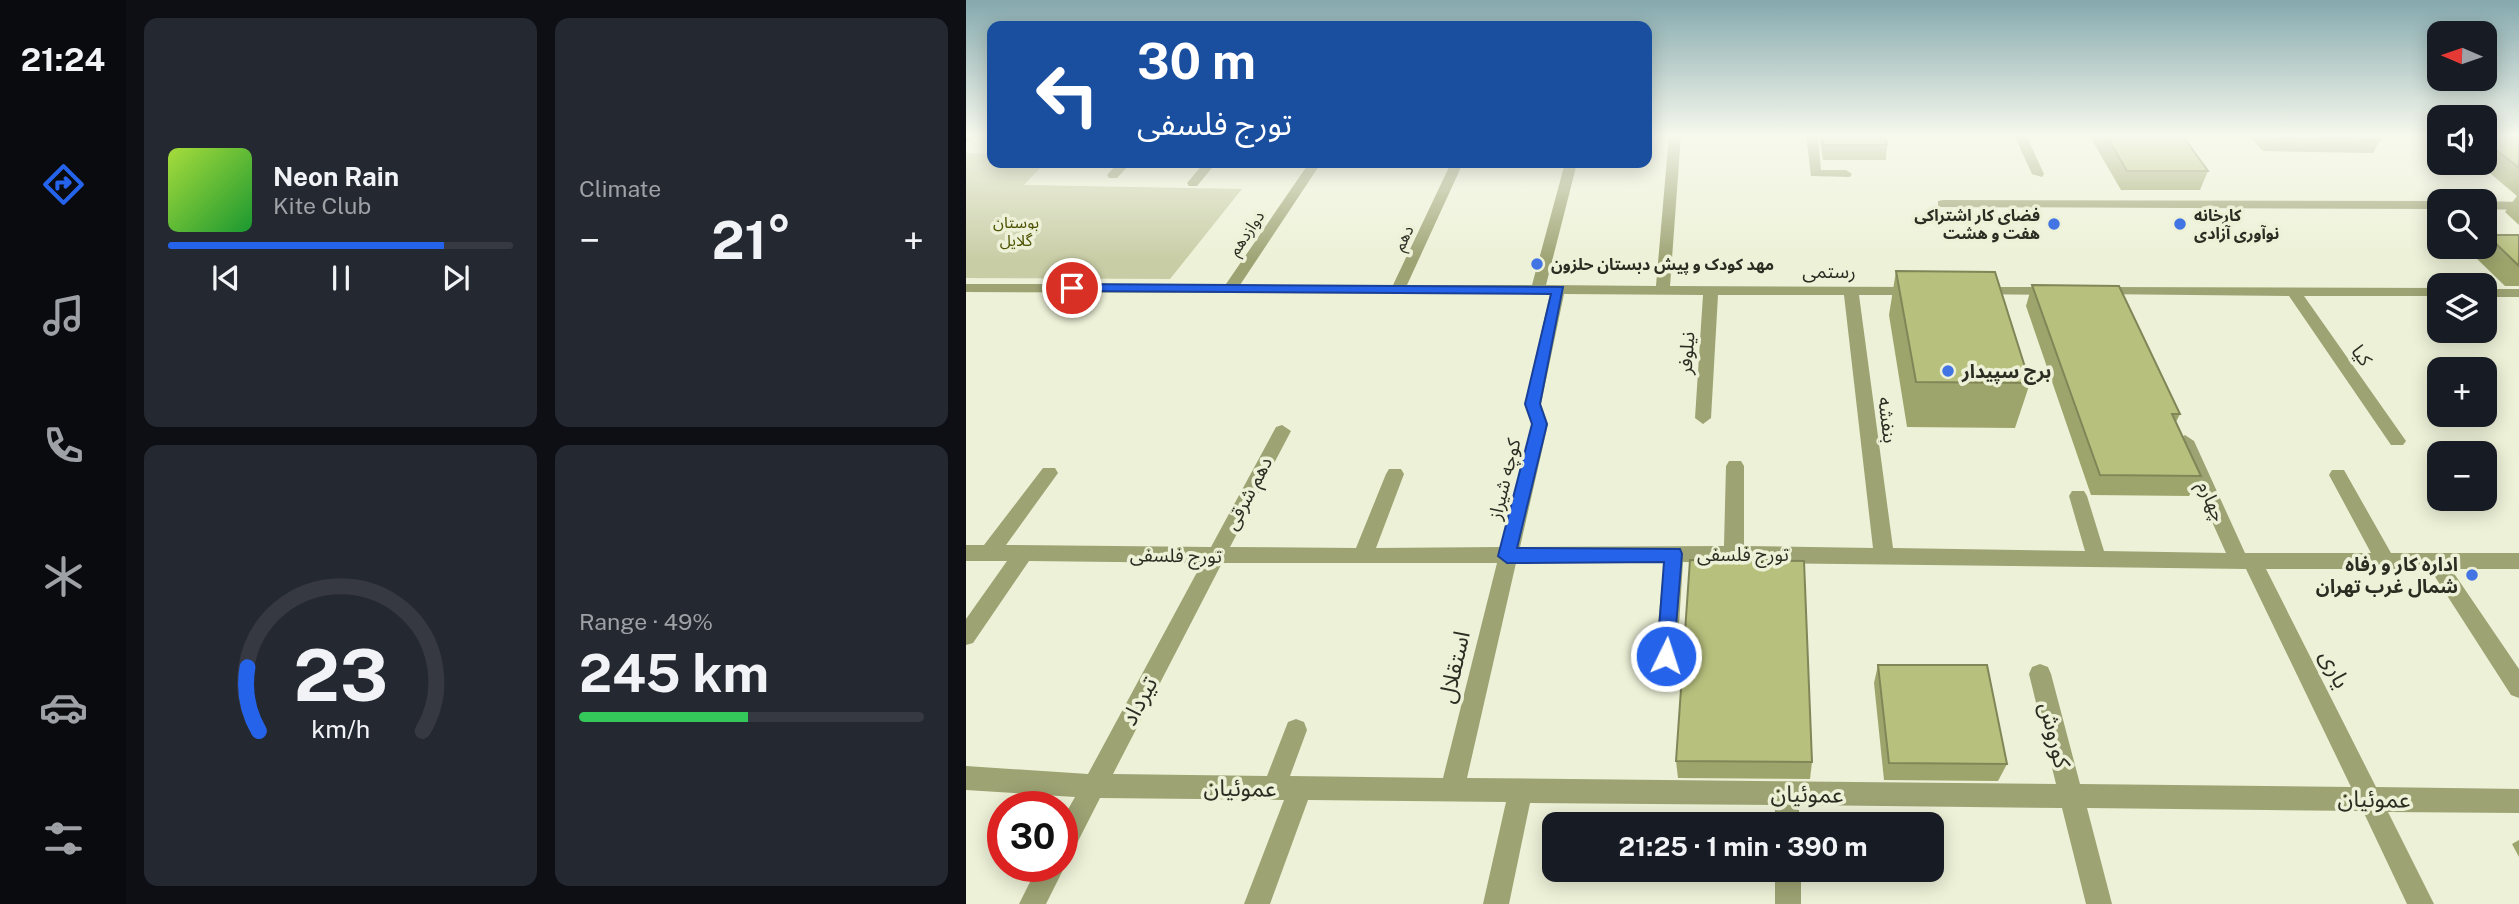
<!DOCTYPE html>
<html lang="en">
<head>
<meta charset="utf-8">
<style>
  body { margin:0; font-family:"Public Sans","Noto Sans Arabic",sans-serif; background:#242831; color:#f1f3f6; height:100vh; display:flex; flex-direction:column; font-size:26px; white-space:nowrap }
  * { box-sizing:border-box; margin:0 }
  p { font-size:23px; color:#9ea1a6 }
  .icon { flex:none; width:38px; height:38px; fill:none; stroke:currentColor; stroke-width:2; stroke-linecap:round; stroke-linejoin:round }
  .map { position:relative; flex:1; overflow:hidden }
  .side { display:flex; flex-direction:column; gap:18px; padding:18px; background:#0d0f14; width:840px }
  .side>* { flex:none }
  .guide { position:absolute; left:21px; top:21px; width:665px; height:147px; border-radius:14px; box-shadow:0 4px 18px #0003; background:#1a4fa0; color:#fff; overflow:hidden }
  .needle { width:46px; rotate:272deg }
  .controls { position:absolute; left:1461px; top:21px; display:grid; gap:14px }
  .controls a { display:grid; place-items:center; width:70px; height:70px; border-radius:14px; background:#171b24; box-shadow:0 4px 18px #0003; font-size:35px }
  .speed { position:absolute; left:21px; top:791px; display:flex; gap:14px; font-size:35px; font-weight:700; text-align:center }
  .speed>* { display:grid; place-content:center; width:91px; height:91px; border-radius:50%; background:#171b24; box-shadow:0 4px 18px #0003; line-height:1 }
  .speed .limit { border:10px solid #d22; background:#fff; color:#111 }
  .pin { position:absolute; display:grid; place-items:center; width:60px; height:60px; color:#fff; margin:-30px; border:4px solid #fff; border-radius:50%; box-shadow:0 2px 7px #0007 }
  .me { position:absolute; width:77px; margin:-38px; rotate:4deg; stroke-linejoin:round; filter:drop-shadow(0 0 5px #0008) }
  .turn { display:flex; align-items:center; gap:24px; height:147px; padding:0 35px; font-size:32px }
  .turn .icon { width:91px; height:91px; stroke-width:2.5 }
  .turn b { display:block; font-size:49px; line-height:60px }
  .big { font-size:52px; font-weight:700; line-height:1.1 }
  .side .tile { flex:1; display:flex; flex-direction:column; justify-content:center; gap:10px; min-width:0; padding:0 24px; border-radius:14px; background:#242831 }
  .side .dial { align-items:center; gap:0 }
  .dial svg { height:182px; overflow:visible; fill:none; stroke:#363941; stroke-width:7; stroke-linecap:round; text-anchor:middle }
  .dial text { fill:#f1f3f6; stroke:none }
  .song { display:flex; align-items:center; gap:21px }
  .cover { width:84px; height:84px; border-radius:10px; background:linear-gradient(135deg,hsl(80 70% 55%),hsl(130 70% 35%)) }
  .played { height:7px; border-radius:4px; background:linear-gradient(90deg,#2563eb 80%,#363941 80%) }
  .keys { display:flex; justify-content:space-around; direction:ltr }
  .heat { display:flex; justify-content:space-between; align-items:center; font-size:38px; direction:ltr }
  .charge { height:10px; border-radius:5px; background:linear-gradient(90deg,#34c759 49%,#363941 0) }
  .side .tiles { flex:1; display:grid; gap:18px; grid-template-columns:repeat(2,1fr) }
  .trip { position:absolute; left:576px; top:812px; width:402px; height:70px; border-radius:14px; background:#171b24; box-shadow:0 4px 18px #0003; font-weight:700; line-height:70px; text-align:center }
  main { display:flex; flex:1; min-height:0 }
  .dock { display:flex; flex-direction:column; width:126px; justify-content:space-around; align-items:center; background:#090b0e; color:#9ea1a6 }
  .dock .icon { width:49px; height:49px }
  .dock .current { color:#2563eb }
  .dock b { font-size:32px; color:#f1f3f6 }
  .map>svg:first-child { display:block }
  .green { fill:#c8cda5 }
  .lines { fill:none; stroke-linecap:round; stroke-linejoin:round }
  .minor { fill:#9da373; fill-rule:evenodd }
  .wall { fill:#9ea56c }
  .building { fill:#b8c07d; stroke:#818658; stroke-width:2 }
  .route { fill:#2563eb; stroke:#184099; stroke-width:2 }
  .poi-dot { fill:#4274e4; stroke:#edf1d7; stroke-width:2.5 }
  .labels { text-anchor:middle; stroke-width:7; stroke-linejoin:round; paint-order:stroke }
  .far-poi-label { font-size:16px; font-weight:bold; fill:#2b2c22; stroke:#edf1d7; text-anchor:start }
  .far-park-label { font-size:16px; fill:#4c5100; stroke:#edf1d7 }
  .far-street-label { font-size:16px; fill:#2b2c22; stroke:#edf1d7 }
  .street-label { font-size:19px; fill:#2b2c22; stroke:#edf1d7 }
  .poi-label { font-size:19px; font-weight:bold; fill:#2b2c22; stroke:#edf1d7; text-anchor:start }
  .near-street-label { font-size:23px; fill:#2b2c22; stroke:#edf1d7 }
</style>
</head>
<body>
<main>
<nav class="dock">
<b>21:24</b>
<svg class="icon current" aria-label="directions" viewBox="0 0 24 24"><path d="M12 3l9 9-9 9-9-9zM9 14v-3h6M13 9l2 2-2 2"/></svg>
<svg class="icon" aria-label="music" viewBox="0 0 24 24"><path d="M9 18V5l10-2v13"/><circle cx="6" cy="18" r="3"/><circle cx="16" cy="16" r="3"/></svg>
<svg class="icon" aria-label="phone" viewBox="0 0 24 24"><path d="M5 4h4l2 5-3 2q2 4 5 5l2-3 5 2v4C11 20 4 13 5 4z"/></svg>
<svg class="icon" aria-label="climate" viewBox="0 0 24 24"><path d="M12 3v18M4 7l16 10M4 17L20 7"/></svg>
<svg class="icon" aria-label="car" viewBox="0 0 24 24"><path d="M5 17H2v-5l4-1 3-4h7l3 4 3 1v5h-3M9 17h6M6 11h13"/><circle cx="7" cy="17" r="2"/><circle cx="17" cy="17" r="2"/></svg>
<svg class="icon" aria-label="filters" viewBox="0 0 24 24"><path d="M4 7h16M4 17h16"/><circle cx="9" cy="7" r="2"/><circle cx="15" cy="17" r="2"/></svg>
</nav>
<section class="side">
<div class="tiles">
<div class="tile">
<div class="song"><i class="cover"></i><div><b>Neon Rain</b><p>Kite Club</p></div></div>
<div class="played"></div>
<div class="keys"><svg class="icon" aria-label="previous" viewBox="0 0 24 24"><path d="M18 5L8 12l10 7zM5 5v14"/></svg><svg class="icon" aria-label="pause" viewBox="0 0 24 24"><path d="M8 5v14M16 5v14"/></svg><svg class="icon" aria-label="next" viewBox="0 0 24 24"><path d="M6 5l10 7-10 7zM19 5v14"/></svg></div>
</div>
<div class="tile"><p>Climate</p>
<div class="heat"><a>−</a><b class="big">21°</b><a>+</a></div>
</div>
<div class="tile dial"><svg viewBox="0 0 100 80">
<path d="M14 69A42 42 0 1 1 86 69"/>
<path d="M14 69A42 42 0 0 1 9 41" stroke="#2563eb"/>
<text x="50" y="56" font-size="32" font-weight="700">23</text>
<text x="50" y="72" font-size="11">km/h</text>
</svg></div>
<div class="tile"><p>Range · 49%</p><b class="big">245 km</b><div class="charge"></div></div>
</div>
</section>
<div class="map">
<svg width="1553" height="904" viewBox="0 0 1553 904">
  <rect width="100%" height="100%" fill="#edf1d7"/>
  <polygon class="green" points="0,153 26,154 26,163 79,163 58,185 276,189 204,279 0,278"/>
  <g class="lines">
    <g class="minor">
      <polygon points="0,135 12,135 0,143"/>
      <path d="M 703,135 L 715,135 L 704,286 L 949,287 L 956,291 L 949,295 L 893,295 L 927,548 L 1119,551 L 1103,496 L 1106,491 L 1118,491 L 1121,496 L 1138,551 L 1260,553 L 1210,441 L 1219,435 L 1228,441 L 1279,553 L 1405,553 L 1363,475 L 1366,470 L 1378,470 L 1425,553 L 1553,553 L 1553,569 L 1485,569 L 1553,669 L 1553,698 L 1545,695 L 1464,569 L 1300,569 L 1410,787 L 1553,789 L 1553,813 L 1422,812 L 1468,904 L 1441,904 L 1397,811 L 1121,808 L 1146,904 L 1120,904 L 1096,808 L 833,805 L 833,824 L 809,824 L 809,805 L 564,803 L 543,904 L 517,904 L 540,802 L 342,800 L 304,904 L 278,904 L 318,800 L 134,798 L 105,855 L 96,858 L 96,820 L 109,797 L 0,790 L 0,766 L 122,774 L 236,563 L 63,561 L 7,643 L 0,645 L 0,619 L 41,561 L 0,561 L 0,545 L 18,545 L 77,468 L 89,468 L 92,473 L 40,545 L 245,547 L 310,427 L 316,425 L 325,431 L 264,547 L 390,548 L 420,474 L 423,469 L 435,469 L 438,474 L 410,548 L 535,547 L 566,424 L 559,404 L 584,294 L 0,292 L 0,284 L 260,284 L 343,163 L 355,163 L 274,285 L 427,285 L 485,163 L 497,163 L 441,285 L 566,285 L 599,163 L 611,163 L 580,285 L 690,286 ZM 598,294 L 737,295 L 729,418 L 737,424 L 745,418 L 752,295 L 878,295 L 907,548 L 778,546 L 778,466 L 775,461 L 763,461 L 760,466 L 758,546 L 554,547 L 582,424 L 575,404 ZM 698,562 L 689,656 L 692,663 L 700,666 L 708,663 L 711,656 L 717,562 L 1280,569 L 1385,787 L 1114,784 L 1085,674 L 1082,667 L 1074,664 L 1066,667 L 1063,674 L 1090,784 L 501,778 L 550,563 ZM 256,563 L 531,563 L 477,778 L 324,776 L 341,730 L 338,722 L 330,719 L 322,722 L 301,776 L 147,774 Z"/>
      <polygon points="840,135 852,135 855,170 880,170 886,174 884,177 845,176"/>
      <polygon points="1048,135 1060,135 1078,174 1076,177 1066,174"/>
      <polygon points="152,163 165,163 151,178 143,178 141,175"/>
      <polygon points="238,163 250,163 231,186 223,186 221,183"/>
      <polygon points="977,200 1474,201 1474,209 972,207 972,201"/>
      <polygon points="1519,201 1553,202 1553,210 1519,209"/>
      <polygon points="1012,287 1085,287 1092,291 1085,295 1007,294 1005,291"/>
      <polygon points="1134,287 1474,288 1474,296 1338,296 1440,441 1437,445 1425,445 1323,296 1129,294 1127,291"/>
      <rect x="1519" y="289" width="34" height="8"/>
      <polygon points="96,860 99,866 80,904 53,904 72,866 96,866"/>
      <rect x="809" y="870" width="26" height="34"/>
    </g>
  </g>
  <g class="wall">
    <polygon points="853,135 919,135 921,145 920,160 857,160"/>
    <polygon points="1123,135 1216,135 1242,171 1234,190 1155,190"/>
    <polygon points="1282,135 1409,135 1414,140 1407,153 1297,151"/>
    <polygon points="1519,135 1550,136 1553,135 1553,225 1539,212 1551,196 1512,163 1519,163"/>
    <polygon points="1521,235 1553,235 1553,286 1539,286 1507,255 1513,247 1519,247 1519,238"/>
    <polygon points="930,271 1064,383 1049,428 941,427 923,315"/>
    <polygon points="1066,285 1214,414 1210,422 1235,476 1223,496 1125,495 1060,306"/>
    <polygon points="912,665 1041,764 1032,781 918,780 908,683"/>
    <polygon points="710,761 846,762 844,779 712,778"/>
    <polygon points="1553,840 1553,857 1546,844"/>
  </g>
  <g class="building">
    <polygon points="856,135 919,135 921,145 858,145"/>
    <polygon points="1140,135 1216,135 1242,171 1161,171"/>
    <polygon points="1300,135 1409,135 1414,140 1303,138"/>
    <polygon points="1519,135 1548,135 1550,136 1553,135 1553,168 1519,141"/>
    <polygon points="1521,235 1553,235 1553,266"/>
    <polygon points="930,271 1029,272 1064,383 950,382"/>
    <polygon points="1066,285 1153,286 1214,414 1206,414 1235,476 1134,475"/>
    <polygon points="724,560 838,561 846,762 710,761"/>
    <polygon points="912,665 1021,665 1041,764 923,763"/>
  </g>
  <linearGradient id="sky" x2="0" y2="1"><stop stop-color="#85a9ae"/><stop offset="0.52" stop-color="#f7f9ed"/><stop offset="1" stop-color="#f7f9ed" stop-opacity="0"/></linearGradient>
  <rect width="1553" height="261" fill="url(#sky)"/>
  <polygon class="route" points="106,284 597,287 574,404 581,424 551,548 714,549 716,554 707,662 700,664 693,662 691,656 698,562 541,563 532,556 566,424 559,404 585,294 101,291 99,288"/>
  <g class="poi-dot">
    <circle cx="1088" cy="224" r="7"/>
    <circle cx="1214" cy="224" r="7"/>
    <circle cx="571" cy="264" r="7"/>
    <circle cx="982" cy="371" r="7"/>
    <circle cx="1506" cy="575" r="7"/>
  </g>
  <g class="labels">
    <g class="far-poi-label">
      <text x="1074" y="221" text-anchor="end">فضای کار اشتراکی<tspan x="1074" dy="18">هفت و هشت</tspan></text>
      <text x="1228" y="221">کارخانه<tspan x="1228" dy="18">نوآوری آزادی</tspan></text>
      <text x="585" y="270">مهد کودک و پیش دبستان حلزون</text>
    </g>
    <g class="far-park-label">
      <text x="50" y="228">بوستان<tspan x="50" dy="18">گلایل</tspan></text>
    </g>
    <g class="far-street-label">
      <text transform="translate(280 233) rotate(-56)" y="6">دوازدهم</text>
      <text transform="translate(437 238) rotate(-65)" y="6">دهم</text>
    </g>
    <g class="street-label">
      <text x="863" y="278">رستمی</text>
      <text transform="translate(720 353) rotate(-86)" y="7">نیلوفر</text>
      <text transform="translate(1396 355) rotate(55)" y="7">کیا</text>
      <text transform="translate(922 420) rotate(83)" y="7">بنفشه</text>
      <text transform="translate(538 479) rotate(-76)" y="7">کوچه شیراز</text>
      <text transform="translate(282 493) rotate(-62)" y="7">دهم شرقی</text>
      <text transform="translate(1246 501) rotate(66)" y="7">چهارم</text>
      <text x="777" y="561">تورج فلسفی</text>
      <text transform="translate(210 555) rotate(1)" y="7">تورج فلسفی</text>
    </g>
    <g class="poi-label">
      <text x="996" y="378">برج سپیدار</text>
      <text x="1492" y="571" text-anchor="end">اداره کار و رفاه<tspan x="1492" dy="22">شمال غرب تهران</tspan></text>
    </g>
    <g class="near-street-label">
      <text transform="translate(488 667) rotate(-77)" y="8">استقلال</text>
      <text transform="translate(1369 669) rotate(64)" y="8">یاری</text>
      <text transform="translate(173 701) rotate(-62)" y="8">تیرداد</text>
      <text transform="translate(1089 735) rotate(76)" y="8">کوروش</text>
      <text transform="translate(274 788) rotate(1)" y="8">عموئیان</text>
      <text transform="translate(841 794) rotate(1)" y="8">عموئیان</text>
      <text transform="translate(1408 799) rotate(1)" y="8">عموئیان</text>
    </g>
  </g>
</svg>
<div class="controls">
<a><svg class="needle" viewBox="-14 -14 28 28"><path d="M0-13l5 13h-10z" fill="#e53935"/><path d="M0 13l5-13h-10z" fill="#9ea1a6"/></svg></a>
<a><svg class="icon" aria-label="sound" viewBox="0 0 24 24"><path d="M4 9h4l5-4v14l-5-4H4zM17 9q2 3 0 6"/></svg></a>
<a><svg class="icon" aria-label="search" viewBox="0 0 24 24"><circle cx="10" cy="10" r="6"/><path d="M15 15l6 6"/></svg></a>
<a><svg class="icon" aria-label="layers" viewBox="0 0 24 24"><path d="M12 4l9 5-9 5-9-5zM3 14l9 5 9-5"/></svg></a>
<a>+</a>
<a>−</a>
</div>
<div class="speed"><div class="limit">30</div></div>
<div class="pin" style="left:106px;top:288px;background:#d93025"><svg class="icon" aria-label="arrive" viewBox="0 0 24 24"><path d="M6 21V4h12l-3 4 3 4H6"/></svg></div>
<svg class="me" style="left:700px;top:656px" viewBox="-20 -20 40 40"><circle r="17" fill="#2563eb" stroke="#fff" stroke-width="3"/><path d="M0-11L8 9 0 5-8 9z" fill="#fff"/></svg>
<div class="trip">21:25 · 1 min · 390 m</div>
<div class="guide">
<div class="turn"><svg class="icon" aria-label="left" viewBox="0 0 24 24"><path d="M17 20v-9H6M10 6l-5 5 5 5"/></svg><div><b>30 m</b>تورج فلسفی</div></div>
</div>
</div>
</main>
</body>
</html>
